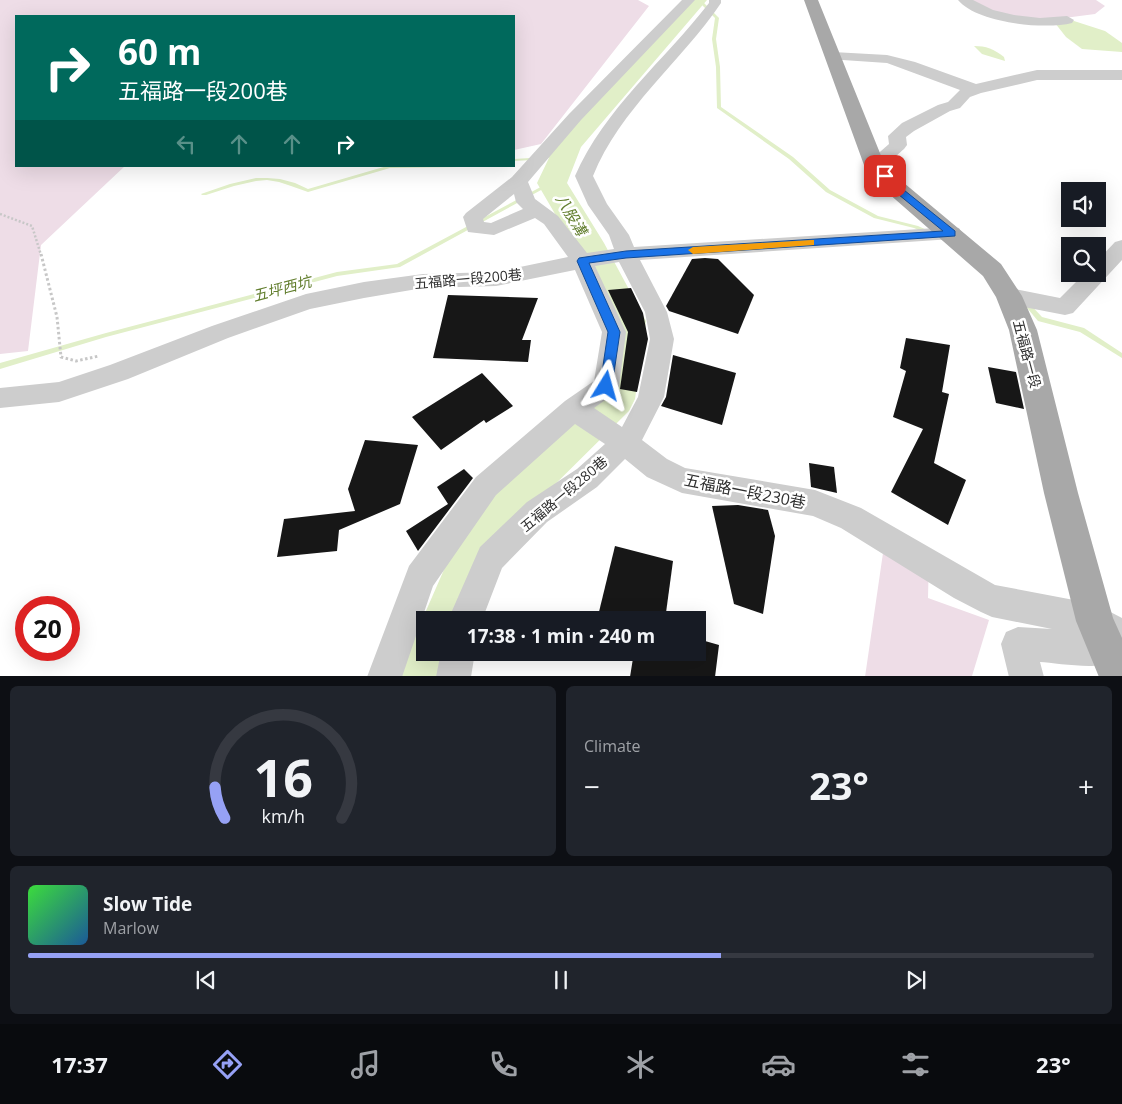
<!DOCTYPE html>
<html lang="en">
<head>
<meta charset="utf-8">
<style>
  body { margin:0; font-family:"Open Sans","Noto Sans TC",sans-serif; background:#20242c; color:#f1f3f6; height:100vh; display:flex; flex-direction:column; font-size:19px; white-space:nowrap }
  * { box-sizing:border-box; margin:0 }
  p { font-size:16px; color:#9ea1a6 }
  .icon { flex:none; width:28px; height:28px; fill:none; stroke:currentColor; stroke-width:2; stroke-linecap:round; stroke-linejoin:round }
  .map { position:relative; height:676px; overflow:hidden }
  .side { display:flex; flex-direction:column; gap:10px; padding:10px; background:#0d0f14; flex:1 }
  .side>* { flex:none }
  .top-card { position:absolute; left:15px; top:15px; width:500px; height:152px; border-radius:0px; box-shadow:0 5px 20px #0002; background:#00695c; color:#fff; overflow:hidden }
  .controls { position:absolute; left:1061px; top:182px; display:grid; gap:10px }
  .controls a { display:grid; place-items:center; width:45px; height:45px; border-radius:0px; background:#171b24; box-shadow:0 5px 20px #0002; font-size:25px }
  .speed { position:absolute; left:15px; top:596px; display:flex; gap:10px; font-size:25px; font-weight:700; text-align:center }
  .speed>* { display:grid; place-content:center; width:65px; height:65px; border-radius:50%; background:#171b24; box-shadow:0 5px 20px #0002; line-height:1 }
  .speed .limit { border:8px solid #d22; background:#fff; color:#111 }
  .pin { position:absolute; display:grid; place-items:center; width:42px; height:42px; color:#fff; margin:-21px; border-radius:10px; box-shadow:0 2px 8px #0006 }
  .me { position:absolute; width:55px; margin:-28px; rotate:8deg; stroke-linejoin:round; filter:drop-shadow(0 0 4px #0008) }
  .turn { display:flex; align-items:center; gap:18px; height:105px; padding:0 20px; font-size:22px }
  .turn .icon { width:65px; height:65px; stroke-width:2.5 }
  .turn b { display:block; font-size:35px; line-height:42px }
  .lanes { display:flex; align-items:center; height:48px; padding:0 20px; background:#0003; justify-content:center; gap:25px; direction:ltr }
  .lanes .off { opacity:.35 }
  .big { font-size:38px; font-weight:700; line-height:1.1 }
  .side .tile { flex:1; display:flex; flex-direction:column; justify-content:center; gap:8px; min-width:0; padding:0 18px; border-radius:8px; background:#20242c }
  .side .dial { align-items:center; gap:0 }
  .dial svg { height:130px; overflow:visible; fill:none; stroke:#363941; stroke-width:7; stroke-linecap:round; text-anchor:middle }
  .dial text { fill:#f1f3f6; stroke:none }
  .song { display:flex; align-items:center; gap:15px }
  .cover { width:60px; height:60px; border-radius:8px; background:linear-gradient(135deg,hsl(120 70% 55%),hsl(210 70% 35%)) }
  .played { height:5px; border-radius:2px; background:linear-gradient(90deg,#96a1f5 65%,#363941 65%) }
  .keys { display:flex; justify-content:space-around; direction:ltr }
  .heat { display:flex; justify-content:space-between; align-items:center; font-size:28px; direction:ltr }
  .side .tiles { flex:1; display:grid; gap:10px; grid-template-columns:1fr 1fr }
  .tile:last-child { grid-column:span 2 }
  .trip { position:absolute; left:416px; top:611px; width:290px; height:50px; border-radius:0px; background:#171b24; box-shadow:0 5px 20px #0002; font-weight:700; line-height:50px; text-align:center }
  .dock { display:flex; height:80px; justify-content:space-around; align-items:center; background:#090b0e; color:#9ea1a6 }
  .dock .icon { width:35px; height:35px }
  .dock .active { color:#96a1f5 }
  .dock b { font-size:22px; color:#f1f3f6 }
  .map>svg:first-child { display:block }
  .green { fill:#eedde7 }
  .water { fill:#e1efc8 }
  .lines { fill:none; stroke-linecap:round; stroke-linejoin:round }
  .stream { fill:#e1efc8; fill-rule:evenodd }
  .river { fill:#e1efc8; fill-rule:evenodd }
  .building { fill:#171717 }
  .path-far1 { stroke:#c7c7c7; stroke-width:2.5; stroke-dasharray:2 2; stroke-linecap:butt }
  .path { stroke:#c7c7c7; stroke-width:3; stroke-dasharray:2.5 2.5; stroke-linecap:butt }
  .minor { fill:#cdcdcd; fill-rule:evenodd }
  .major { fill:#a8a8a8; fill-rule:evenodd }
  .route { fill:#1a73e8; stroke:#114b97 }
  .slow { fill:#f59e0b }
  .labels { text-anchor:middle; stroke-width:5; stroke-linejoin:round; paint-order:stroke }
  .street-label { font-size:14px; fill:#303030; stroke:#fff }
  .water-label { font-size:15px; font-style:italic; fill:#637f2f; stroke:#fff }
  .near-street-label { font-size:16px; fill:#303030; stroke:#fff }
</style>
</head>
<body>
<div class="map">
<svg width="1122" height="677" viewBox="0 0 1122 677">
  <rect width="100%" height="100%" fill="#fff"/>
  <g class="green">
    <polygon points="0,0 638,0 649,6 541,144 514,150 514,16 16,16 16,166 125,166 41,245 28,351 0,354"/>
    <polygon points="967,0 1096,0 1105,6 1095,14 1041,21 1007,17"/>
    <polygon points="883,553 929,555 928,598 989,620 972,676 865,677"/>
  </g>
  <g class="water">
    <polygon points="1074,21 1105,31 1122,43 1122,52 1082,49 1066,37 1055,23"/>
    <path d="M 974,46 C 986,46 994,49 1004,57 L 1005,61 L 982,54 Z"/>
  </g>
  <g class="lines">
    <g class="stream">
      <polygon points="697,0 701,0 719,18 716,39 720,67 721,107 793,157 830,190 878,216 918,226 929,231 929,233 925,233 914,228 874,218 826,192 789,159 717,108 716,67 712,39 715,18"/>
      <polygon points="564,154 566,154 566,156 549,158 547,157 549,156"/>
      <polygon points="530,158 532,159 532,160 514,161 514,159"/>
      <polygon points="387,166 462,166 460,167 390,168 308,192 291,186 279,182 267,180 256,181 234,186 206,195 202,195 201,194 230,184 256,178 267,178 280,179 295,183 308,189"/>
      <polygon points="550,182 554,182 554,183 400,267 337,276 106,337 0,369 0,363 106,333 337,272 397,264"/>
      <polygon points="1025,300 1027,301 1042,317 1084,328 1122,353 1122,358 1080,332 1038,321 1023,303 1022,302 1023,301"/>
    </g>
    <g class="river">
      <polygon points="686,0 707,0 581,147 567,183 604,243 646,321 635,399 629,411 509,530 474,620 425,620 425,627 422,620 474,501 596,391 610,321 572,243 537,183 558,139"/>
      <polygon points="425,629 425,652 462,652 453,677 398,677 416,633"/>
    </g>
  </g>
  <g class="building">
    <polygon points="705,258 718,259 754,295 738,334 669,311 666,306 692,259"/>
    <polygon points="631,288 643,313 648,339 637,392 620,389 628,332 608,290"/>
    <polygon points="448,295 538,298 522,340 531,340 528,362 433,358"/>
    <polygon points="906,338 950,345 942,392 949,394 934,463 966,480 948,525 891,492 923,429 893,417 906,371 900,368"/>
    <polygon points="673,355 736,373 722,425 661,406 666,397"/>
    <polygon points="988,367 1016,372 1024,409 996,403"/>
    <polygon points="482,373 513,406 486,423 484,420 441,450 412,417"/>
    <polygon points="365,440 418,445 400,504 339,530 337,551 277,557 284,519 355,511 348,489"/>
    <polygon points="809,463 834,467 837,493 811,487"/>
    <polygon points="464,469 473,478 418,551 406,531 448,504 437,487"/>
    <polygon points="738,505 768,510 775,536 763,614 734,604 712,506"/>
    <polygon points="615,546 673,561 665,620 597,620"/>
    <polygon points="698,639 719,645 715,677 630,677 634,652 698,652"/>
  </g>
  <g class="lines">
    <polyline class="path-far1" points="0,214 32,226 41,255"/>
    <polyline class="path" points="41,254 57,317 61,357 76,361 99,356"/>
    <g class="minor">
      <path d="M 682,0 L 695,0 L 581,120 L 528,182 L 535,199 L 558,216 L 587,253 L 614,249 L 609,235 L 588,205 L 575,176 C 604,109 665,60 709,3 L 709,0 L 721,0 L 721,3 C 681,62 620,109 593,176 L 607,204 L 629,235 L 634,247 L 952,227 L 959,228 L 962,233 L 959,238 L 952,239 L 640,260 L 667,312 L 674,339 L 664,397 L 642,440 L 667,459 L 685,468 L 815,490 L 861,508 L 995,585 L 1095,604 L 1122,618 C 1122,628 1122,645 1122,654 C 1115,674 1059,663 1040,662 L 1044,677 L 1009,677 L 1001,644 L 1006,632 L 1018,627 L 1052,629 L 992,617 L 981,612 L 954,598 L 841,528 L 813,516 L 682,493 L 647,477 L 625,459 L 597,487 L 547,522 L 502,568 L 482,620 L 448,620 L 480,547 L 527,502 L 577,469 L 605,444 L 575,424 L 496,495 L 433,586 L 402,677 L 367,677 L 409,566 L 476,477 L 565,401 L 594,381 L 602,332 L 575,270 L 496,286 L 423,288 L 364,298 L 310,309 L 228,338 L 128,379 L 59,402 L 0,408 L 0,388 L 59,382 L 110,365 L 212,326 L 306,294 L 364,282 L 423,274 L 496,272 L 568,257 L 544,224 L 535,218 L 494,235 L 468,232 L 463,217 L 466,213 L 512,177 L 569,114 ZM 514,194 L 516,202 L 523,209 L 491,223 L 484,222 L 483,219 ZM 619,262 L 645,312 L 650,339 L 638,397 L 622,427 L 594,408 L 615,393 L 619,386 L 626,332 L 595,266 Z"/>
      <path d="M 958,0 L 973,0 L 993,10 L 1014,15 L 1040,18 L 1067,16 L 1074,20 L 1072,23 C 1044,30 977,23 958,0 Z"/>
      <path d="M 833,52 L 887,55 L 915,62 L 976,84 L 1037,70 L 1122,70 L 1122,80 L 1037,80 L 981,93 L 970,97 L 960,108 L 950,111 L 914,131 L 906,137 L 907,145 L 904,149 C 893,158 883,173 868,169 L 865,165 L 889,144 L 888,136 L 902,123 L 938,105 L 948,102 L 960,90 L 887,63 L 828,59 L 826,56 L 828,53 Z"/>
      <polygon points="1122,240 1122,260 1073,313 1065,315 1009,304 1001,302 998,296 1001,290 1009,288 1060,298 1084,274 1098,274 1098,260 1115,242"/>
      <polygon points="441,652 475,652 471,677 436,677"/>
    </g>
    <polygon class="major" points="804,0 818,0 884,163 904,183 1001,264 1022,296 1037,330 1078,493 1113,618 1122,638 1122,677 1099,677 1076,621 1044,493 1009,330 996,297 983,276 888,193 864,165"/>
  </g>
  <polygon class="route" points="882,174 888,174 899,186 955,231 955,236 626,258 589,263 620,332 612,386 611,389 602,389 600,386 608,332 577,261 579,258 626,251 943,231 893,190 882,178"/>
  <polygon class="slow" points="811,240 814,240 814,245 693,254 688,250 693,247"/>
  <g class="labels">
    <g class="street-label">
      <text transform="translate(468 279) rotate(-5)" y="5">五福路一段200巷</text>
      <text transform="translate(1027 354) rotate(75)" y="5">五福路一段</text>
      <text transform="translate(564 494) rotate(-40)" y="5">五福路一段280巷</text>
    </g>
    <g class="water-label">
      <text transform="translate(571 215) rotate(59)" y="5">八股溝</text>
      <text transform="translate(282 289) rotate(-15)" y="5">五坪西坑</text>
    </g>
    <g class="near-street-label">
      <text transform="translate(745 491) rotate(11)" y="6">五福路一段230巷</text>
    </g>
  </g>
</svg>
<div class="controls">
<a><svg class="icon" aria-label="sound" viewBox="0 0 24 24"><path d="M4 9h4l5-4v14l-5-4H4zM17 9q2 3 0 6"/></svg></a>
<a><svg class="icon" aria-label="search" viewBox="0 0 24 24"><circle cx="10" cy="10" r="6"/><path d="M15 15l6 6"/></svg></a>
</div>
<div class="speed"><div class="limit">20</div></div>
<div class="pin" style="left:885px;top:176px;background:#d93025"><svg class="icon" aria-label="arrive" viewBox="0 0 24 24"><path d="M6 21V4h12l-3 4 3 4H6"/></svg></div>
<svg class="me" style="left:606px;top:386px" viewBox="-20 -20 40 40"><path d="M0-17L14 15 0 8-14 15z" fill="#1a73e8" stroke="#fff" stroke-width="4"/></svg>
<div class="trip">17:38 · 1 min · 240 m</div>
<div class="top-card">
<div class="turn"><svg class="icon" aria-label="right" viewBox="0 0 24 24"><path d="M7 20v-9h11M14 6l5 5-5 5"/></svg><div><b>60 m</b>五福路一段200巷</div></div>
<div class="lanes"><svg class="icon off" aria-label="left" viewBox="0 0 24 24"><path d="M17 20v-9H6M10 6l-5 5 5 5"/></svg><svg class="icon off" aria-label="ahead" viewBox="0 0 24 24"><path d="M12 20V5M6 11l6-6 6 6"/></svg><svg class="icon off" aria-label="ahead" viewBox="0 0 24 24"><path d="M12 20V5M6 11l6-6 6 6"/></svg><svg class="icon" aria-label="right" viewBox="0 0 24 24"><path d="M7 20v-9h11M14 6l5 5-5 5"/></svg></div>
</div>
</div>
<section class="side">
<div class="tiles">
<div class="tile dial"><svg viewBox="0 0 100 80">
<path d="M14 69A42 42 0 1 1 86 69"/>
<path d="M14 69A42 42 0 0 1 8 50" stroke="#96a1f5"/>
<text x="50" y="56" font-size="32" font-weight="700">16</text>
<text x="50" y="72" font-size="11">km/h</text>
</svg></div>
<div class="tile"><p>Climate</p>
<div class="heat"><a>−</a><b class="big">23°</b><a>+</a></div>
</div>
<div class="tile">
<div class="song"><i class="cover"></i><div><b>Slow Tide</b><p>Marlow</p></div></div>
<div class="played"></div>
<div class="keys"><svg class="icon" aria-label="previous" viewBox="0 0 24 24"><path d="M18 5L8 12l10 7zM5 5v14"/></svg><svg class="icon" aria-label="pause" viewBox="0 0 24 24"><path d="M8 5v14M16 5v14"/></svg><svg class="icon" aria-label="next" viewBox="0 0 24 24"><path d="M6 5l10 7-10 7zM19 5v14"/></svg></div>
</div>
</div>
</section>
<nav class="dock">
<b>17:37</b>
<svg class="icon active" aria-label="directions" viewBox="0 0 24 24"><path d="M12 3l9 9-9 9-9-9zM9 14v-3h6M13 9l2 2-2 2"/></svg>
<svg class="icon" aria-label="music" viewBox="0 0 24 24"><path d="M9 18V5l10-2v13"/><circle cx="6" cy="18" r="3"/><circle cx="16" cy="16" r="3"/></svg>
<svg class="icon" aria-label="phone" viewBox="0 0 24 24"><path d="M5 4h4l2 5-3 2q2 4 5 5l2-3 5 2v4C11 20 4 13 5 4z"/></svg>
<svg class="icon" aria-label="climate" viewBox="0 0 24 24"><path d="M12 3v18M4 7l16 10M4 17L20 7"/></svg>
<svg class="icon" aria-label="car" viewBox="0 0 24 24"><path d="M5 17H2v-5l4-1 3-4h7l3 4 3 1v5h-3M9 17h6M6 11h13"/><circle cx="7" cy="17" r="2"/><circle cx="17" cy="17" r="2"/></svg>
<svg class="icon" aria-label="filters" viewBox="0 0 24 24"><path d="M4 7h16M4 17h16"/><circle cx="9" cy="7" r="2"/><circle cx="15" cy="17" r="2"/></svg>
<b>23°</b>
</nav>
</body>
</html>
